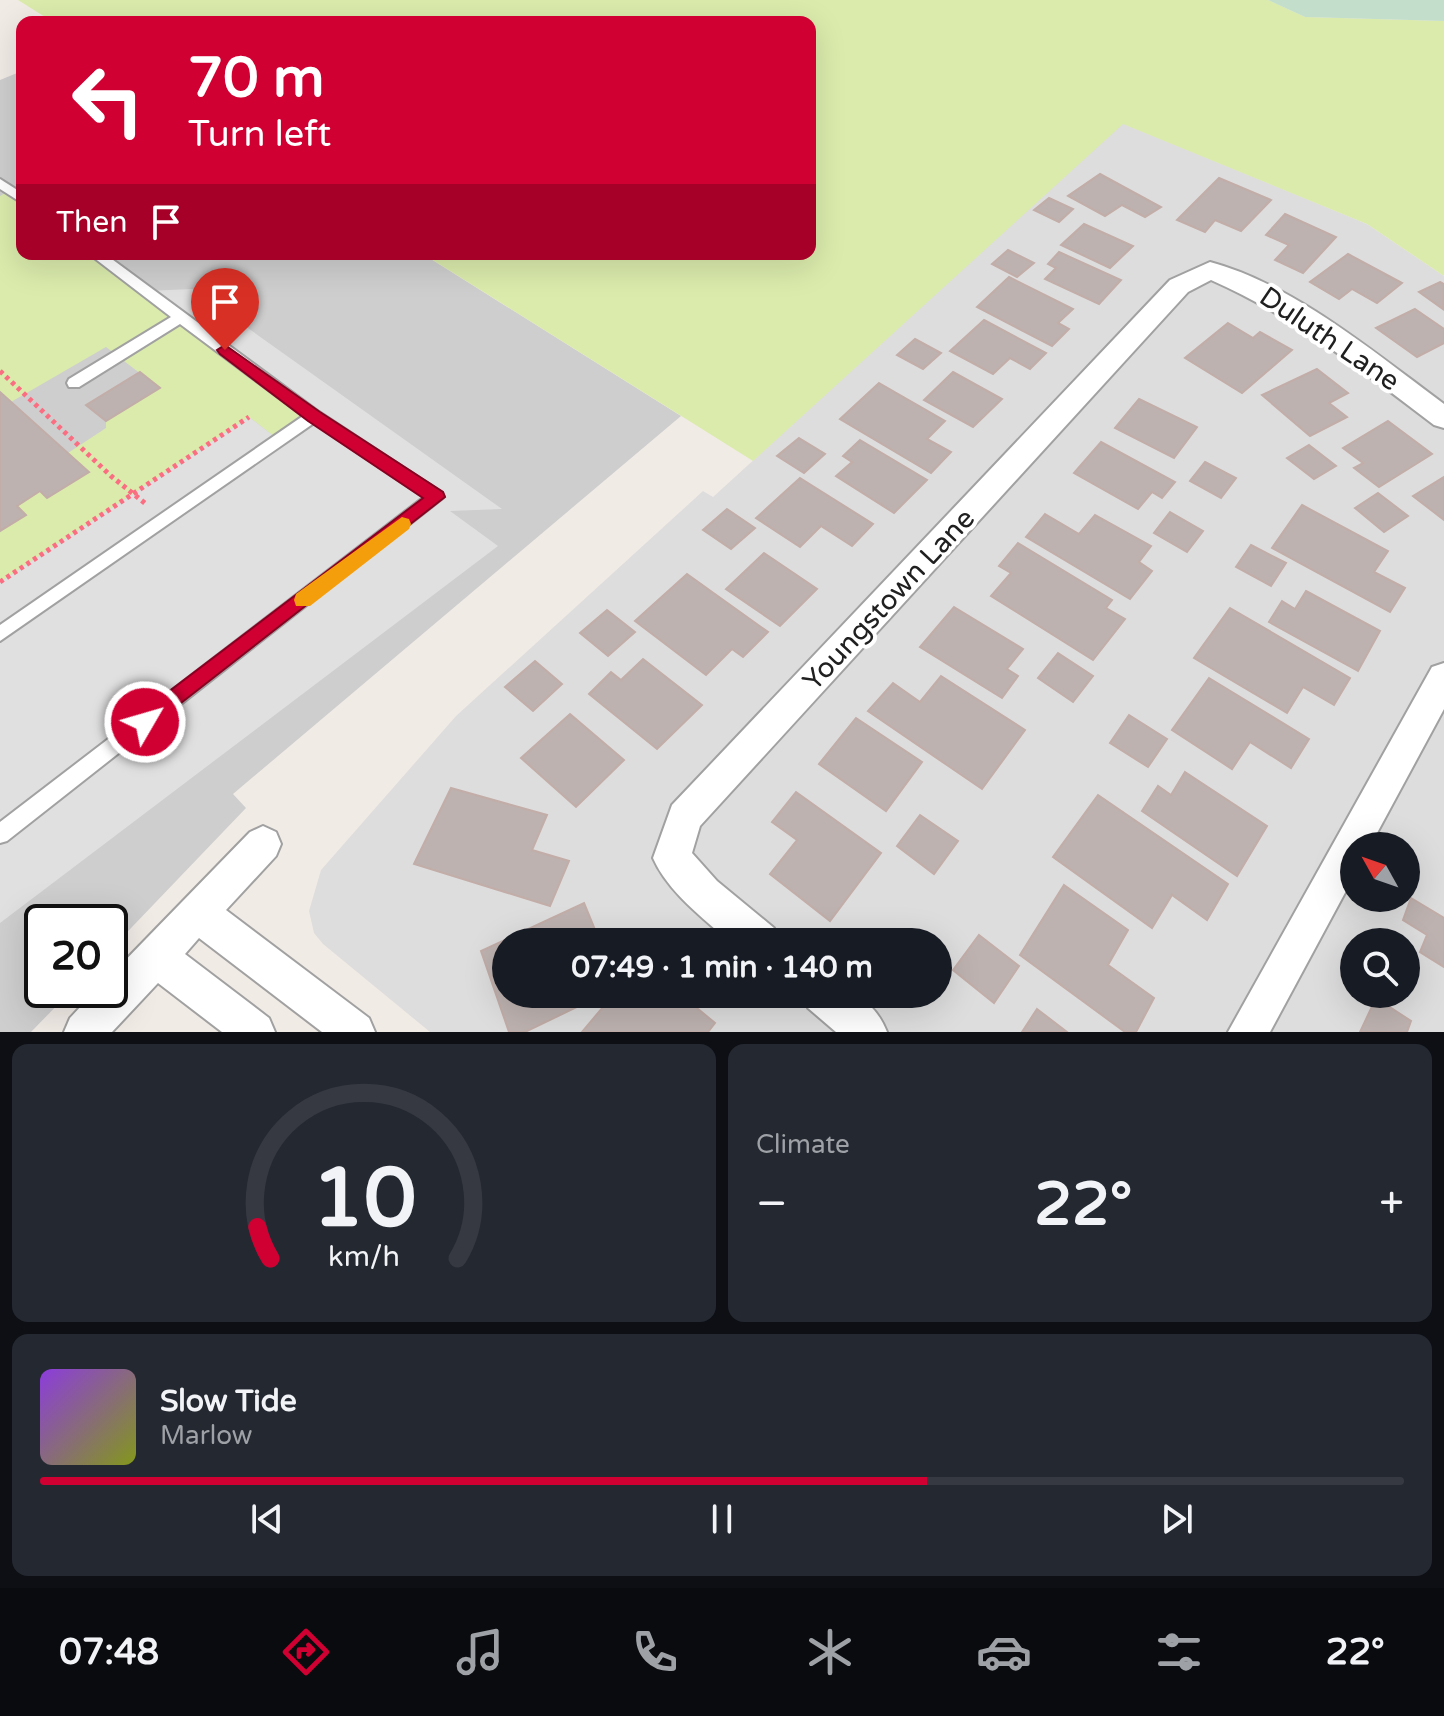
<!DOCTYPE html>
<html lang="en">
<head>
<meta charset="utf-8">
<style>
  body { margin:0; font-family:"Varela Round",sans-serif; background:#242831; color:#f1f3f6; height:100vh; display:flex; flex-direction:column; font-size:30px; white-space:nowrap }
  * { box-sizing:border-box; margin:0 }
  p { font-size:26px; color:#9ea1a6 }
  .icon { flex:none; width:44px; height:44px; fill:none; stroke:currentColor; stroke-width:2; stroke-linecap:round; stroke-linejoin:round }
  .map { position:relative; height:1032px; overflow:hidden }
  .drawer { display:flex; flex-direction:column; gap:12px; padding:12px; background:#0d0f14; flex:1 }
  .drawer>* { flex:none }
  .hud { position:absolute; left:16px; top:16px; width:800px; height:244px; border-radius:16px; box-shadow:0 8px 32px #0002; background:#d00033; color:#fff; overflow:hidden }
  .needle { width:52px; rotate:310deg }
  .controls { position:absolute; left:1340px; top:832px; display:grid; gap:16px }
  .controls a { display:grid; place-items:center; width:80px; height:80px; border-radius:50%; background:#171b24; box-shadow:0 8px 32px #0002; font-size:40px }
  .speed { position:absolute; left:24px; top:904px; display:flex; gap:16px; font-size:40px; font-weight:700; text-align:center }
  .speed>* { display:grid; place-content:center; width:104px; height:104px; border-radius:50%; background:#171b24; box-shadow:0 8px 32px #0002; line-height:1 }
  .speed .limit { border:4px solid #111; border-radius:12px; background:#fff; color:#111 }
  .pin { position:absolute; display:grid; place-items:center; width:68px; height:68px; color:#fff; margin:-82px -34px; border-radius:50% 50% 50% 0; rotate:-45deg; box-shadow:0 0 8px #0007 }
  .pin .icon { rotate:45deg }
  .me { position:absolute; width:88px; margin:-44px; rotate:52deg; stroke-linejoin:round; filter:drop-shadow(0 0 6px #0008) }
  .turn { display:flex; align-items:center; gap:28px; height:168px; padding:0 40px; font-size:36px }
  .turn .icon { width:104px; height:104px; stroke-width:2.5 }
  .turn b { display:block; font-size:56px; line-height:68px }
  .then { display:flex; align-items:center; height:76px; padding:0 40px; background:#0003; gap:16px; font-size:30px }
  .big { font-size:60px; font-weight:700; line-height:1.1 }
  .drawer .widget { flex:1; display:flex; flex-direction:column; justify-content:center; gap:12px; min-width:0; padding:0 28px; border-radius:16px; background:#242831 }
  .drawer .dial { align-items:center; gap:0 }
  .dial svg { height:208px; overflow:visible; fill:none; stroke:#363941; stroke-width:7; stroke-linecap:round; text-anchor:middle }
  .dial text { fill:#f1f3f6; stroke:none }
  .song { display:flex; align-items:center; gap:24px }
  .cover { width:96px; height:96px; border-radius:12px; background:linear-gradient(135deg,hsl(270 70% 55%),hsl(70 70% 35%)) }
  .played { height:8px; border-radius:4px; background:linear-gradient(90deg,#d00033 65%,#363941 65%) }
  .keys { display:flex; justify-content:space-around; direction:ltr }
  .heat { display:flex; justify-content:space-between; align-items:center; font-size:44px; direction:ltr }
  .drawer .tiles { flex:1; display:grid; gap:12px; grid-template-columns:1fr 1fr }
  .widget:last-child { grid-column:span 2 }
  .trip { position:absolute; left:492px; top:928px; width:460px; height:80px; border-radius:40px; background:#171b24; box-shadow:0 8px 32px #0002; font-weight:700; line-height:80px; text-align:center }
  .menu { display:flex; height:128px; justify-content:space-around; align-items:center; background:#090b0e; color:#9ea1a6 }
  .menu .icon { width:56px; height:56px }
  .menu .on { color:#d00033 }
  .menu b { font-size:36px; color:#f1f3f6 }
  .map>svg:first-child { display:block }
  .residential { fill:#dedddd; fill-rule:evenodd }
  .religious { fill:#cecece }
  .grass { fill:#daebac }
  .wetland { fill:#c3dfcb }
  .parking { fill:#e0e0e0 }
  .building { fill:#bdb2af; stroke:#c2ada8; stroke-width:2 }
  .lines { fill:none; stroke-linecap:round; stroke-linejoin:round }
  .service-casing { stroke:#a1a1a1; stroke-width:4 }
  .minor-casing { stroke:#a1a1a1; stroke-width:4 }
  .path { stroke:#fb6d81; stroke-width:5; stroke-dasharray:4 4; stroke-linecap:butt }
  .service { fill:#fff; fill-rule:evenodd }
  .minor { fill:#fff; fill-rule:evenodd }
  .route { fill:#d00033; stroke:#870021; stroke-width:2 }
  .slow { fill:#f59e0b }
  .labels { text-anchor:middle; stroke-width:8; stroke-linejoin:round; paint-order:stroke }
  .street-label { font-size:28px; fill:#202020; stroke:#fff }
</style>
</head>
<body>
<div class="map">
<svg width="1444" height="1032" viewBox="0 0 1444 1032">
  <rect width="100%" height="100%" fill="#f1ebe6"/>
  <path class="residential" d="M 1123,123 L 1367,224 L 1444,276 L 1444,1032 L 430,1032 L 323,944 L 314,933 L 309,911 L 321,870 L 456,716 L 703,491 L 713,497 ZM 1354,846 L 1406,846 L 1406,898 L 1354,898 ZM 506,942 L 938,942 L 938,994 L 506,994 ZM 1354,942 L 1406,942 L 1406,994 L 1354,994 Z"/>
  <polygon class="religious" points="22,71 22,254 423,254 681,416 233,794 246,808 110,950 110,922 42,922 42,990 72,990 31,1032 0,1032 0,80"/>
  <g class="grass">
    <polygon points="18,0 1268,0 1305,17 1444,21 1444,276 1367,224 1123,124 753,461 423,254 810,254 810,22 53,22"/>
    <polygon points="11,190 22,199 22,254 96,254 314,416 280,441 249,417 0,582 0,531 25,515 17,506 40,491 48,498 89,472 68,453 106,428 106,421 159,388 106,347 11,402 0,392 0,196"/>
  </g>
  <polygon class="wetland" points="1268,0 1444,0 1444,21 1305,17"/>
  <polygon class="parking" points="193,289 502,509 450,511 498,546 0,923 0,582 249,417 280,441 313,416 146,291"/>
  <g class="building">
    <polygon points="1100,174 1161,207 1145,217 1122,205 1105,216 1068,196"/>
    <polygon points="1219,178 1271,200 1241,231 1215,220 1205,232 1177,220"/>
    <polygon points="1049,198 1073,209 1059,222 1034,210"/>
    <polygon points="1285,214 1336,237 1303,273 1275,260 1289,245 1266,235"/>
    <polygon points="1084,224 1133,246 1110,268 1061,245"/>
    <polygon points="1008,250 1034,263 1017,277 992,264"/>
    <polygon points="1059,252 1121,280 1099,304 1045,279 1056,268 1048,264"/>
    <polygon points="1348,254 1402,283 1377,303 1352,289 1339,299 1310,282"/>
    <polygon points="1009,277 1073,309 1058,323 1069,329 1052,346 977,307"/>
    <polygon points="1440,282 1444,284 1443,309 1419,292"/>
    <polygon points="1415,309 1444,329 1444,343 1417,357 1376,328"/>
    <polygon points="984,320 1046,353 1030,369 1010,358 993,374 950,351"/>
    <polygon points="1228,323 1253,338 1260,332 1292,350 1242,393 1185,358"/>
    <polygon points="915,339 941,353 923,369 897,355"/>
    <polygon points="1317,369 1348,393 1329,403 1347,417 1310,436 1262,395"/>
    <polygon points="140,372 160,388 106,421 86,405"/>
    <polygon points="953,372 1002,399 973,427 924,400"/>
    <polygon points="879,383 945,421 927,439 951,452 931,473 840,419"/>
    <polygon points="0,392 89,472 47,498 40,491 17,506 26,515 0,531"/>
    <polygon points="1139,399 1197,427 1174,458 1115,428"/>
    <polygon points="1388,421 1432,454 1379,487 1354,468 1363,463 1343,448"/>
    <polygon points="799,438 825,454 804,473 777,456"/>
    <polygon points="860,440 927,480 894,513 836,476 852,462 843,456"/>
    <polygon points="1101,442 1175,482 1162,498 1152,492 1138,509 1074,473"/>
    <polygon points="1309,445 1336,466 1314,479 1287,458"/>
    <polygon points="1205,462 1236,478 1221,498 1190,481"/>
    <polygon points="1444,477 1444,520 1413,496"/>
    <polygon points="800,478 873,524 852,546 821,526 800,547 756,518"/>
    <polygon points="1378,493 1408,516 1384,532 1355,508"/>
    <polygon points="1302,505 1388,551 1374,572 1405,588 1390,612 1272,548"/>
    <polygon points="727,509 755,528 731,549 703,530"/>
    <polygon points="1170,512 1203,531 1187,552 1154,533"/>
    <polygon points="1045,514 1079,534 1095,515 1151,546 1139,562 1152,571 1130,599 1026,537"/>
    <polygon points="1018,543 1112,600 1106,608 1125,619 1093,660 991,596 1011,573 999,566"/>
    <polygon points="1251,545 1286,563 1271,586 1236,567"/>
    <polygon points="764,553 817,589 780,626 726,589"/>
    <polygon points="687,574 768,632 743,657 732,649 706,675 635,621"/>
    <polygon points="1306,591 1380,631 1358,671 1269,622 1282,601 1295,609"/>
    <polygon points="954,607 1023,649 1007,669 1018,676 1002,698 920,647"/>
    <polygon points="1230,608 1350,678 1334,705 1303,687 1287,713 1194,658"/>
    <polygon points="607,610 635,632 608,656 580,633"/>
    <polygon points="1058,653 1093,676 1073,702 1038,678"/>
    <polygon points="643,659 702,705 657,749 589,694 611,672 621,680"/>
    <polygon points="535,661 562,684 533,711 505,687"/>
    <polygon points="941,676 1025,730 982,789 868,711 893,683 920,702"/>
    <polygon points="1209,678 1309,739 1291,768 1250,742 1232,769 1172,730"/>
    <polygon points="570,714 624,760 576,807 521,758"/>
    <polygon points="1129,715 1167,739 1148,767 1110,743"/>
    <polygon points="856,718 922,762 886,811 819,764"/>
    <polygon points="1185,772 1267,826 1237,876 1142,811 1158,786 1171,795"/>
    <polygon points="451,788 547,815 532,850 569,861 550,906 414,864"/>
    <polygon points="796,792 881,853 830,921 770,874 797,840 772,822"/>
    <polygon points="1098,795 1228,884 1207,920 1172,895 1152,928 1053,857"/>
    <polygon points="920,815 958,841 934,874 897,846"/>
    <polygon points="1064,885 1128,930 1108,965 1154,998 1136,1032 1125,1032 1020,955"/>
    <polygon points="1411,898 1444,918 1444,967 1420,952 1427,935 1403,920"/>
    <polygon points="584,903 600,942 506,942 506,994 579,994 583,1004 525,1032 509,1032 481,951"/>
    <polygon points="979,935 1019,966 994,1003 953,970"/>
    <polygon points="614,994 651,994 664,1005 673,994 680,994 715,1023 708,1032 582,1032"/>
    <polygon points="1376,998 1411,1021 1407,1032 1360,1032"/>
    <polygon points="1037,1009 1067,1032 1022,1032"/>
  </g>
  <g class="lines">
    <defs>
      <g id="service">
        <polygon points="0,179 22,193 22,203 0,189"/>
        <polygon points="89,254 105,254 319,412 442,493 444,497 7,841 0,843 0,822 424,497 314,423 0,641 0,625 303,416 180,324 79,387 69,387 67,383 69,379 171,317"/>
      </g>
      <g id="minor">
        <path d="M 1210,262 C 1293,284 1375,353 1444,404 L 1444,428 L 1434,425 C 1363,371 1293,316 1211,280 L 1188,292 L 700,826 L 692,853 L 717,881 L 774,928 L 779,942 L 730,942 C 703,918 668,892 653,858 L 672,805 L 1170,280 Z"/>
        <polygon points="1444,663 1444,709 1370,846 1354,846 1354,876 1270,1032 1228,1032 1432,667"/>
        <polygon points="263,826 276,832 281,844 276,856 226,910 369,1018 375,1032 322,1032 199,938 185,954 269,1018 275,1032 222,1032 158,983 112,1032 64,1032 70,1018 96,990 110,990 110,976 250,832"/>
        <path d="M 802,994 C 842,994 869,988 887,1032 L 836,1032 L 808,1008 Z"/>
      </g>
    </defs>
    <use href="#service" class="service-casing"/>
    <use href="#minor" class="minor-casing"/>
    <g class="path">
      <polyline points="0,371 111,476 146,504"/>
      <polyline points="0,582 249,417"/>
    </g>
    <use href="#service" class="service"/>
    <use href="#minor" class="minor"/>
  </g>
  <polygon class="route" points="225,345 320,412 443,492 445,497 145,731 138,728 135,722 138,715 423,498 308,421 220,354 217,350"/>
  <polygon class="slow" points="402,517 409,519 411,524 409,529 310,606 296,606 294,600 296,594"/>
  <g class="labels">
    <g class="street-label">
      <text transform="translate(1330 338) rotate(34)" y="10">Duluth Lane</text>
      <text transform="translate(888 599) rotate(-47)" y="10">Youngstown Lane</text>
    </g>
  </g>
</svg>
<div class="controls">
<a><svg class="needle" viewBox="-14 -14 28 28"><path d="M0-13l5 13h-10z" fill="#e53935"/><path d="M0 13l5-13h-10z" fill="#9ea1a6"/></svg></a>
<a><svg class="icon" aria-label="search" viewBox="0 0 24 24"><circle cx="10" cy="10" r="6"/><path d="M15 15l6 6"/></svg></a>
</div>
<div class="speed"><div class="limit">20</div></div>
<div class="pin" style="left:225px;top:350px;background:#d93025"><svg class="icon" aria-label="arrive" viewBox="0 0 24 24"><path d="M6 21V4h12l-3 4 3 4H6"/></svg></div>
<svg class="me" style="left:145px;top:722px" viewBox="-20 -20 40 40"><circle r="17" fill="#d00033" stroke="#fff" stroke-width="3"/><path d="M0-11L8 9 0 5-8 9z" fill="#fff"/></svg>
<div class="trip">07:49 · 1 min · 140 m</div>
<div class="hud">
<div class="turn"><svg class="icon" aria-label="left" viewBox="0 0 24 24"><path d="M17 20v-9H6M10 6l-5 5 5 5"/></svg><div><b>70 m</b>Turn left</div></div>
<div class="then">Then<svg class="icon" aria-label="arrive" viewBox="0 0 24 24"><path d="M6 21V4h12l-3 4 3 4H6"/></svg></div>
</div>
</div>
<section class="drawer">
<div class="tiles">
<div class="widget dial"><svg viewBox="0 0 100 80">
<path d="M14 69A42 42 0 1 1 86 69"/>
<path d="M14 69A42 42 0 0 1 9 57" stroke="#d00033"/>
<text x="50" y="56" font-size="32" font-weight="700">10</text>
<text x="50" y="72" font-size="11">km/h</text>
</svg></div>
<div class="widget"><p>Climate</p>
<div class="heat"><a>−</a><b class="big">22°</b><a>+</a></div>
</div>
<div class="widget">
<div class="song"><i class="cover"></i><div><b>Slow Tide</b><p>Marlow</p></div></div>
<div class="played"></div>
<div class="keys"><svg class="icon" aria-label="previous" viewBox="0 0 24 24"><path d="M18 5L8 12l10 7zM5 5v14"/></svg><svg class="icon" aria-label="pause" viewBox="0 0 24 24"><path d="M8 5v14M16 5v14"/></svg><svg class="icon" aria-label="next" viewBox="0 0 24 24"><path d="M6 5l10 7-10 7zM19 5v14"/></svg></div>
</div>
</div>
</section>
<nav class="menu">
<b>07:48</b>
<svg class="icon on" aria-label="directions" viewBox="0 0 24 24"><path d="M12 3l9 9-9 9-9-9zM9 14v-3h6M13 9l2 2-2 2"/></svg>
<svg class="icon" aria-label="music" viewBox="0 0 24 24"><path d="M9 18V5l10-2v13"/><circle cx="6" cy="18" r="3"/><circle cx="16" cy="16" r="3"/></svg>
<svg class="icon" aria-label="phone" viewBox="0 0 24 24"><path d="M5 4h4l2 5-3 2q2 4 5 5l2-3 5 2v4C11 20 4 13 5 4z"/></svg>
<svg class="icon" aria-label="climate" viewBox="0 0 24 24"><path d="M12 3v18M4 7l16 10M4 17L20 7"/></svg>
<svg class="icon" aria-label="car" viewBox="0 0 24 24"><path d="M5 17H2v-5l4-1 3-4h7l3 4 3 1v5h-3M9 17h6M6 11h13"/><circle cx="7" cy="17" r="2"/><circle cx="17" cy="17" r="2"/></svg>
<svg class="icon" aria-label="filters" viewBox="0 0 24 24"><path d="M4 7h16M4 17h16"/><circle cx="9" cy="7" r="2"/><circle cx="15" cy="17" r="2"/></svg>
<b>22°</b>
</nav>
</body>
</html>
